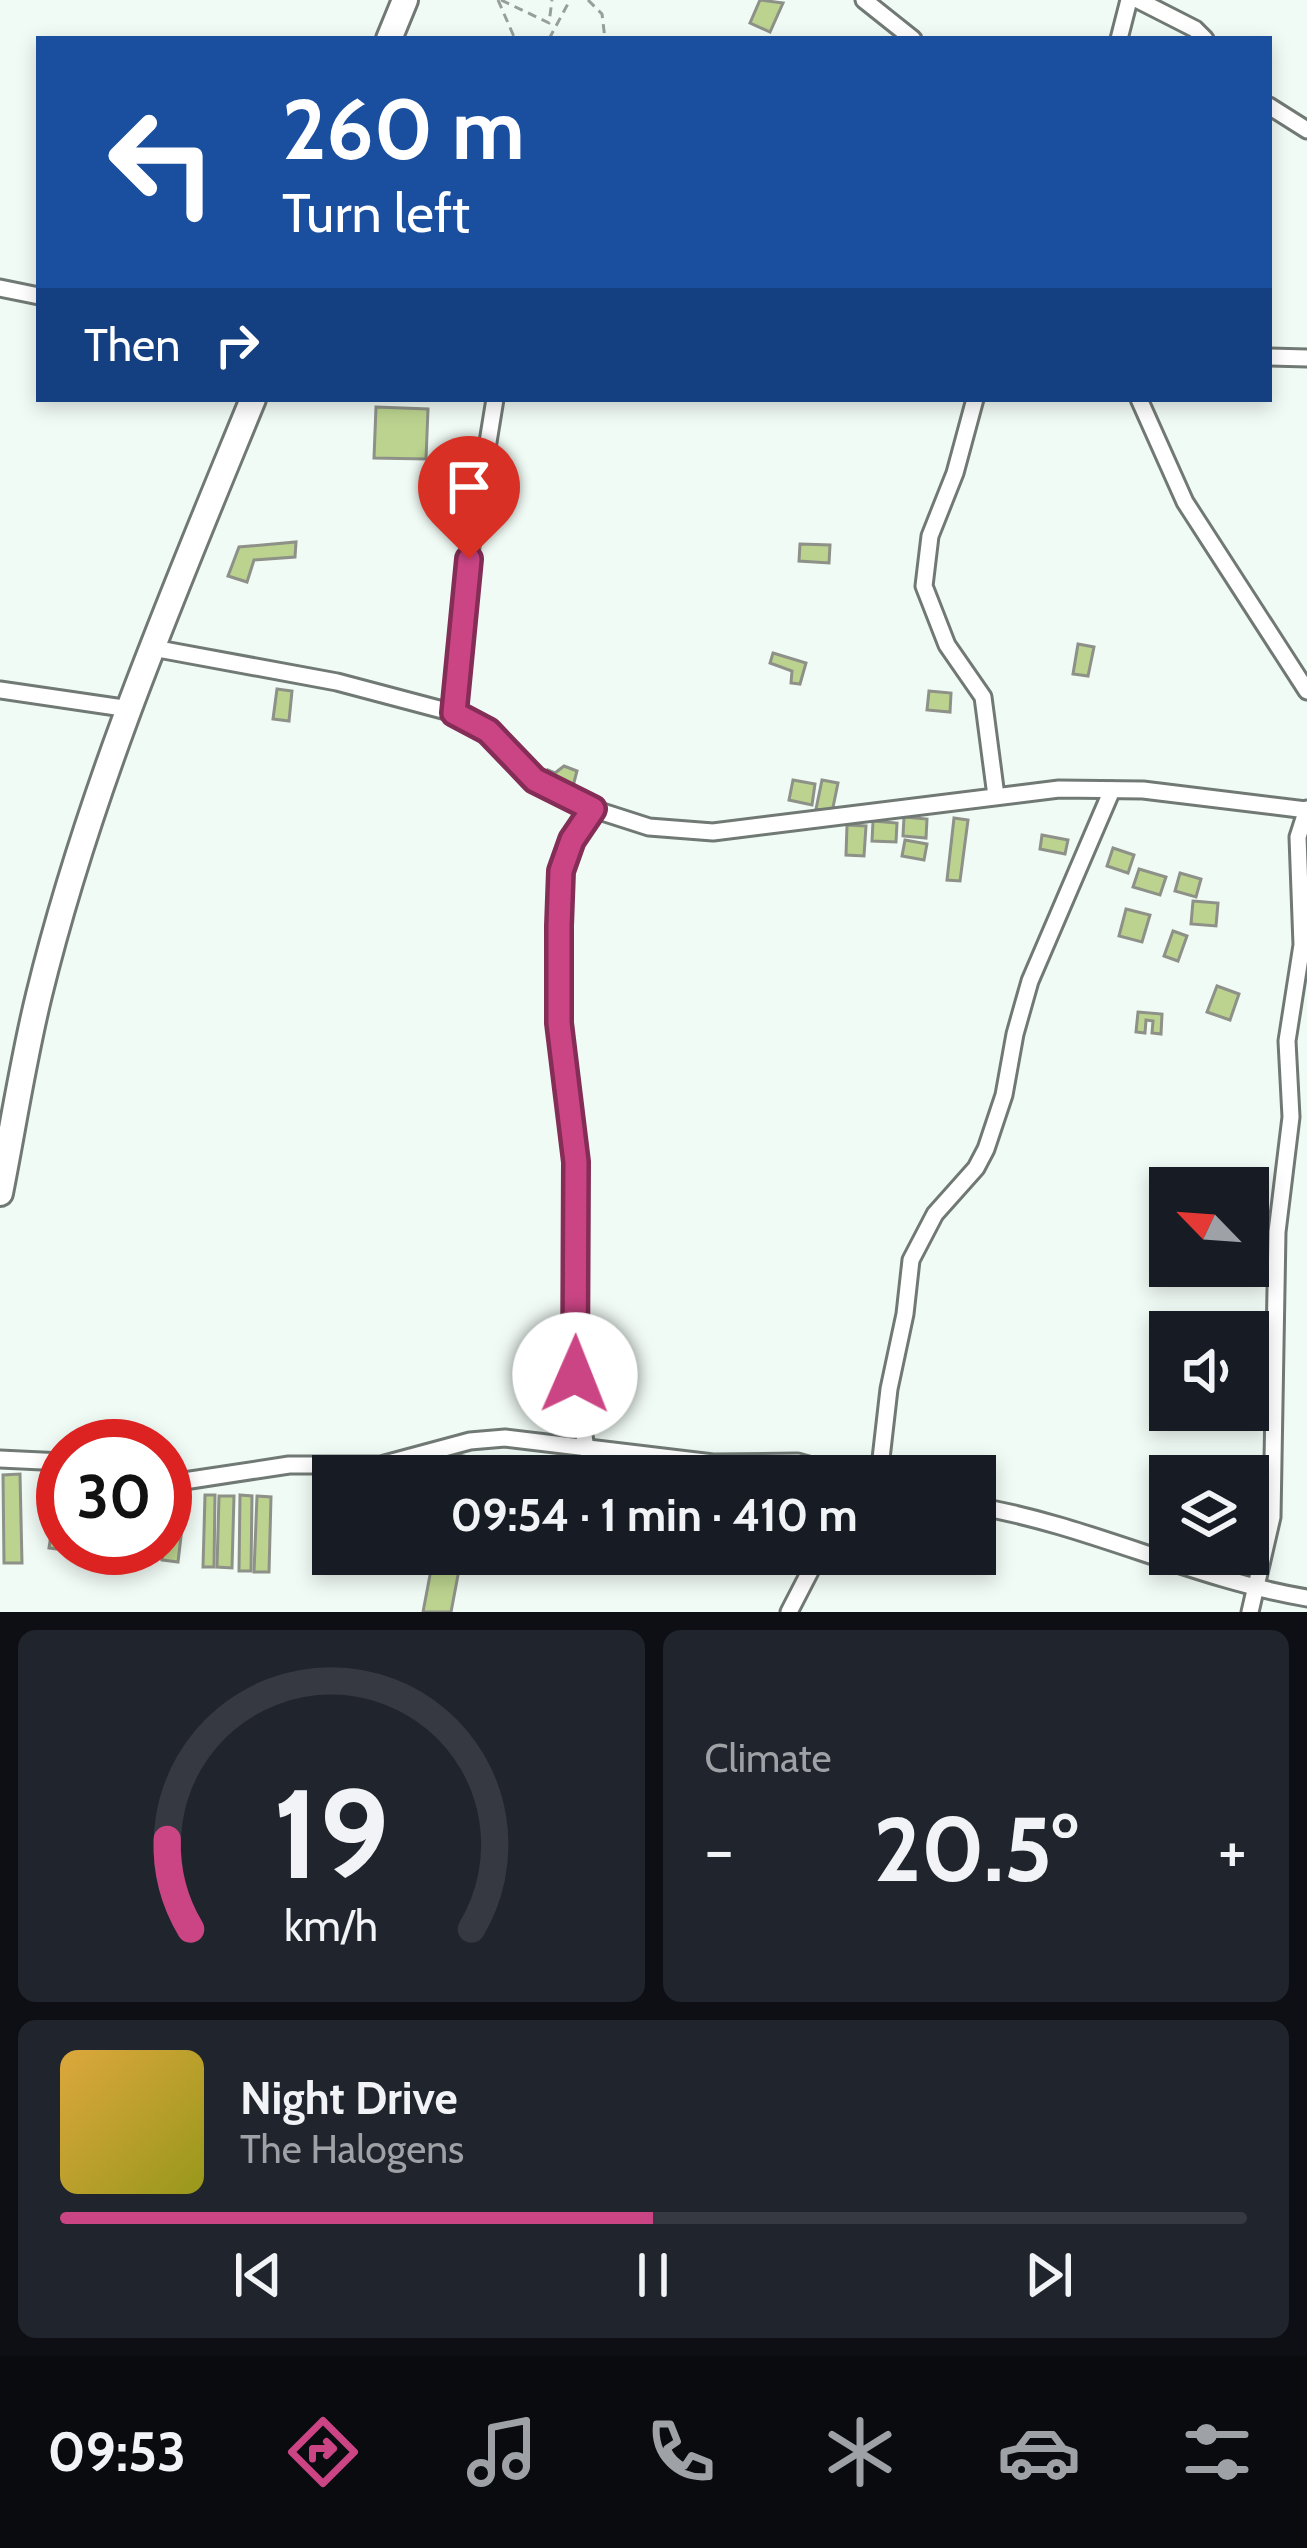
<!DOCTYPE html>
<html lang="en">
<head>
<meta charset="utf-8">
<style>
  body { margin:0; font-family:Cabin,sans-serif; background:#20242c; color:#f1f3f6; height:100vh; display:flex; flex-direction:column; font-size:45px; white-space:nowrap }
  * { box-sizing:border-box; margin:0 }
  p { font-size:39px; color:#9ea1a6 }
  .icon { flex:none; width:66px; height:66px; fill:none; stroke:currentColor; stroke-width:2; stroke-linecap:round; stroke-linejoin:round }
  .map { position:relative; height:1612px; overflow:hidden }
  .drawer { display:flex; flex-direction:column; gap:18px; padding:18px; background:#0d0f14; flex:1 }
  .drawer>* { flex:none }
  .banner { position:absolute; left:36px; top:36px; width:1236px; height:366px; border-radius:0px; box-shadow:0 6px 18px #0003; background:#1a4fa0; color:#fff; overflow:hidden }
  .needle { width:78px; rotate:295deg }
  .buttons { position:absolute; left:1149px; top:1167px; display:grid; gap:24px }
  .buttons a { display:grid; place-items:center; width:120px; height:120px; border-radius:0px; background:#171b24; box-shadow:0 6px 18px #0003; font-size:60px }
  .speed { position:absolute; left:36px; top:1419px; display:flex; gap:24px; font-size:60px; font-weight:700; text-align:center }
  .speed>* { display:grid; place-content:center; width:156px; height:156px; border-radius:50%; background:#171b24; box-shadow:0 6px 18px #0003; line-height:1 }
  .speed .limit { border:18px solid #d22; background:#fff; color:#111 }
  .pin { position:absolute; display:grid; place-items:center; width:102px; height:102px; color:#fff; margin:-123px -51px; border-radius:50% 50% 50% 0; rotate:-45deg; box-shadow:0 0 12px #0007 }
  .pin .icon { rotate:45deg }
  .me { position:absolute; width:132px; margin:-66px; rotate:1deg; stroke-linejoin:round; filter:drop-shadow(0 0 9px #0008) }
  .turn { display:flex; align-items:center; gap:42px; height:252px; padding:0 48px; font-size:54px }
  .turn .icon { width:156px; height:156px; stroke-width:2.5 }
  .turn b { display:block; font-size:84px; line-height:102px }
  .then { display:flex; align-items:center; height:114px; padding:0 48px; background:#0003; gap:24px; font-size:45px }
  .big { font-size:90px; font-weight:800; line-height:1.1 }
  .drawer .widget { flex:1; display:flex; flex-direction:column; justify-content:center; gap:18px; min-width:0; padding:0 42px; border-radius:18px; background:#20242c }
  .drawer .dial { align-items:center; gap:0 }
  .dial svg { height:312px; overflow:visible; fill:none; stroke:#363941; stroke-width:7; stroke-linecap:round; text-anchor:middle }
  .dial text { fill:#f1f3f6; stroke:none }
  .song { display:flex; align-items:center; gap:36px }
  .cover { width:144px; height:144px; border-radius:18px; background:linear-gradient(135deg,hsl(40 70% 55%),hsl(60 70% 35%)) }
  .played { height:12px; border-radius:6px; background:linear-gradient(90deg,#cb4585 50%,#363941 50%) }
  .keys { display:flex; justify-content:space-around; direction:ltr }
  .heat { display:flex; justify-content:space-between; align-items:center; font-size:66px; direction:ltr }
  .drawer .tiles { flex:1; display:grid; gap:18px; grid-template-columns:1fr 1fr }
  .widget:last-child { grid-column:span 2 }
  .trip { position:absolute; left:312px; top:1455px; width:684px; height:120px; border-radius:0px; background:#171b24; box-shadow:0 6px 18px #0003; font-weight:800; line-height:120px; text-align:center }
  .tabs { display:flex; height:192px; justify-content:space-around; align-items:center; background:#090b0e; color:#9ea1a6 }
  .tabs .icon { width:84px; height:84px }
  .tabs .selected { color:#cb4585 }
  .tabs b { font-size:54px; color:#f1f3f6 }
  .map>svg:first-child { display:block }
  .building { fill:#bbd38f; stroke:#8d9188; stroke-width:3 }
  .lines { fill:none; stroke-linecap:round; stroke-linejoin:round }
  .minor-casing { stroke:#717974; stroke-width:21 }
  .primary-casing { stroke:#717974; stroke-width:30 }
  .path { stroke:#979f9a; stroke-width:3; stroke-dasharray:9 6; stroke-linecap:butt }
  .minor { stroke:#fff; stroke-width:15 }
  .primary { stroke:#fff; stroke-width:24 }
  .route-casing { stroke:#842d56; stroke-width:30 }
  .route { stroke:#cb4585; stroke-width:21 }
</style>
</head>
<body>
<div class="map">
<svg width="1307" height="1612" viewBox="0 0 1307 1612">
  <rect width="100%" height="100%" fill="#f1fbf5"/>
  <g class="building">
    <polygon points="760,0 783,3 770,32 750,23"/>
    <polygon points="376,407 428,409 426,459 374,458"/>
    <polygon points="296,542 295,557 254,560 247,582 228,576 239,547"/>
    <polygon points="800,544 830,545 829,563 799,561"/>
    <polygon points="1078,644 1094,647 1088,676 1073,674"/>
    <polygon points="773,653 806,663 800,684 791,683 792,671 770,663"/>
    <polygon points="277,689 292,691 289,721 273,719"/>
    <polygon points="929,691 951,693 950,712 927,710"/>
    <polygon points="564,766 577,771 572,790 546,777 548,770 555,773"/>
    <polygon points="793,780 815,784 812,805 789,800"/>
    <polygon points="822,780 838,783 832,812 816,809"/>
    <polygon points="904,817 927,819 926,838 903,836"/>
    <polygon points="954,818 968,820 960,881 947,880"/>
    <polygon points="873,821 897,823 896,842 872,841"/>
    <polygon points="847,825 866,826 864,856 846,855"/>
    <polygon points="1042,835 1068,840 1065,854 1040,849"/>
    <polygon points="905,840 927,844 924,860 902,856"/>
    <polygon points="1113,848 1134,855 1128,873 1107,866"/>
    <polygon points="1139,869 1166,877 1160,895 1133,887"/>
    <polygon points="1180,873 1201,879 1196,897 1175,891"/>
    <polygon points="1193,901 1218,903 1216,926 1191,924"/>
    <polygon points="1126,909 1150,915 1142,942 1119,936"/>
    <polygon points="1173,931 1187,936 1178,961 1164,956"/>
    <polygon points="1217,986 1239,994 1230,1020 1207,1012"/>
    <polygon points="1138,1012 1162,1014 1161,1034 1152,1033 1153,1021 1146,1020 1145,1033 1136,1032"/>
    <polygon points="452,1454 480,1459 477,1476 448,1476"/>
    <polygon points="20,1474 22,1563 4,1563 3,1475"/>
    <polygon points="60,1476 63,1476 64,1550 49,1548"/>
    <polygon points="170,1492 186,1494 178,1562 162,1560"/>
    <polygon points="205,1495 215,1495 214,1567 203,1567"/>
    <polygon points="240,1495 252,1496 251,1571 239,1571"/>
    <polygon points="219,1496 234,1496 232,1568 217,1567"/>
    <polygon points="257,1496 271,1497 269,1572 254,1572"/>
    <polygon points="434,1554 462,1554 451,1612 423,1612"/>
  </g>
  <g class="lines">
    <defs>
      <g id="minor">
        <polyline points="864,0 913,39"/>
        <polyline points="1138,0 1195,29 1205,39"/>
        <polyline points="1119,39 1129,0"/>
        <polyline points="1269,106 1307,130"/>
        <polyline points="0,288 39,296"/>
        <polyline points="1269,357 1307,358"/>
        <polyline points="975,399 955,473 930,536 924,586 947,645 983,697 996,796"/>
        <polyline points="1139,399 1185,502 1307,691"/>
        <polyline points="153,648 337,682 454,713 488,731 546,787 593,809 649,827 713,832 1059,789 1143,790 1307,810"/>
        <polyline points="0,690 130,709"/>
        <polyline points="454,713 469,559 495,399"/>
        <polyline points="586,1449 575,1375 576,1162 564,1085 558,991 561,871 572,840 593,809"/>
        <polyline points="0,1459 63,1462"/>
        <polyline points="879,1476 889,1389 905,1314 911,1260 935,1214 976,1168 986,1149 1004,1095 1015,1034 1030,981 1112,790"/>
        <polyline points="165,1479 184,1481 289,1465 381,1465 470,1441 505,1438 713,1463 798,1462 848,1476"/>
        <path d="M 975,1506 C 1089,1525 1193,1579 1307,1598"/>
        <polyline points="789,1612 819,1554"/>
        <polyline points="1250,1612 1272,1517 1277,1232 1291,1117 1287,1041 1302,945 1298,837 1307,809"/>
      </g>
      <g id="primary">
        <polyline points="389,39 405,0"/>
        <path d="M 0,1193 C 13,1127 23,1060 39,995 C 89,790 173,594 253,399"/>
      </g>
    </defs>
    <use href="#minor" class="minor-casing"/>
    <use href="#primary" class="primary-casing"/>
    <g class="path">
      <polyline points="498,0 515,39"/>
      <polyline points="501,0 549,23 552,0"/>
      <polyline points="588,0 602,14 605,39"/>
      <polyline points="549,39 570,0"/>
    </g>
    <use href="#minor" class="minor"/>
    <use href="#primary" class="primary"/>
  </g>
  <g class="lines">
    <defs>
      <polyline id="route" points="469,559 454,713 488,731 535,780 593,809 572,840 561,871 559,926 559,1023 576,1162 575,1375"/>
    </defs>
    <use href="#route" class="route-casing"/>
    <use href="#route" class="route"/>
  </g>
</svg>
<div class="buttons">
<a><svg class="needle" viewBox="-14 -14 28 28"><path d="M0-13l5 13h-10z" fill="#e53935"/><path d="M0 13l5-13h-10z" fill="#9ea1a6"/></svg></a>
<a><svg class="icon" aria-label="sound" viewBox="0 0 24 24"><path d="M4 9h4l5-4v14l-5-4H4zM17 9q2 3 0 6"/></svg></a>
<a><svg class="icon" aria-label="layers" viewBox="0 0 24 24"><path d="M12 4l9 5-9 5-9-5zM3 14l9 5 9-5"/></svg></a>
</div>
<div class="speed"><div class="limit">30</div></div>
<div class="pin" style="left:469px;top:559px;background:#d93025"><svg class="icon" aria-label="arrive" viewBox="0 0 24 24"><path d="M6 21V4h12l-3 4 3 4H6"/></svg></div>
<svg class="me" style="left:575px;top:1375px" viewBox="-20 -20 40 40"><circle r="19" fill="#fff"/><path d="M0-13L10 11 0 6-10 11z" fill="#cb4585"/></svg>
<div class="trip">09:54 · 1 min · 410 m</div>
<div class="banner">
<div class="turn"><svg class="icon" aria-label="left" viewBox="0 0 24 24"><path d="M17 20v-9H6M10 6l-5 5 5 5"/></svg><div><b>260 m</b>Turn left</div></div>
<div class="then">Then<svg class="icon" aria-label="right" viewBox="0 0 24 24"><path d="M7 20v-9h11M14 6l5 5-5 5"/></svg></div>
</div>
</div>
<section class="drawer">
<div class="tiles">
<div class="widget dial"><svg viewBox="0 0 100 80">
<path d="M14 69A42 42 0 1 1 86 69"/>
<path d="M14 69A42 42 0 0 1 8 46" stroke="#cb4585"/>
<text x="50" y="56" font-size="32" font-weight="700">19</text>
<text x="50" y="72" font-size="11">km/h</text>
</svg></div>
<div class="widget"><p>Climate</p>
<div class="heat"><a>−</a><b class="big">20.5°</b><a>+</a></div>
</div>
<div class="widget">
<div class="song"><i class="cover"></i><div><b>Night Drive</b><p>The Halogens</p></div></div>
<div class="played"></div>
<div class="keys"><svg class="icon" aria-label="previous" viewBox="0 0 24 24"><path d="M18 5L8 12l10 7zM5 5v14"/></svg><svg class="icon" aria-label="pause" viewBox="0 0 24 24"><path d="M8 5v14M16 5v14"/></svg><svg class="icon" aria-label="next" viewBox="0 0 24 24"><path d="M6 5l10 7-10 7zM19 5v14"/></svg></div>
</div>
</div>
</section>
<nav class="tabs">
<b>09:53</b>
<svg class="icon selected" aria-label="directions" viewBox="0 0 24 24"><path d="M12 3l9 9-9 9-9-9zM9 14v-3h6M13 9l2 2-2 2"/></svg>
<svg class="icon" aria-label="music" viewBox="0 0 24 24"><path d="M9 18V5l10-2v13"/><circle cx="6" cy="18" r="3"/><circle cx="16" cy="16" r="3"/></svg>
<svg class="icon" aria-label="phone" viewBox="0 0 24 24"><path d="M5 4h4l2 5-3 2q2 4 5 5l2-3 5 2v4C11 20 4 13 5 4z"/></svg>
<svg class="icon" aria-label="climate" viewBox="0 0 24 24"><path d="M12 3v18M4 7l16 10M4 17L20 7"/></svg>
<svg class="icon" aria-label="car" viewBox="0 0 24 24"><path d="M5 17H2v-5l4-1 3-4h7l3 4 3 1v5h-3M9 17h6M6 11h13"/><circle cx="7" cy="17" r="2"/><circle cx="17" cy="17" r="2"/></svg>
<svg class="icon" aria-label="filters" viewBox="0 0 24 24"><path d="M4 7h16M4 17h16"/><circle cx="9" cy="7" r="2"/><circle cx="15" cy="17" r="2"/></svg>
</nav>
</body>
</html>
